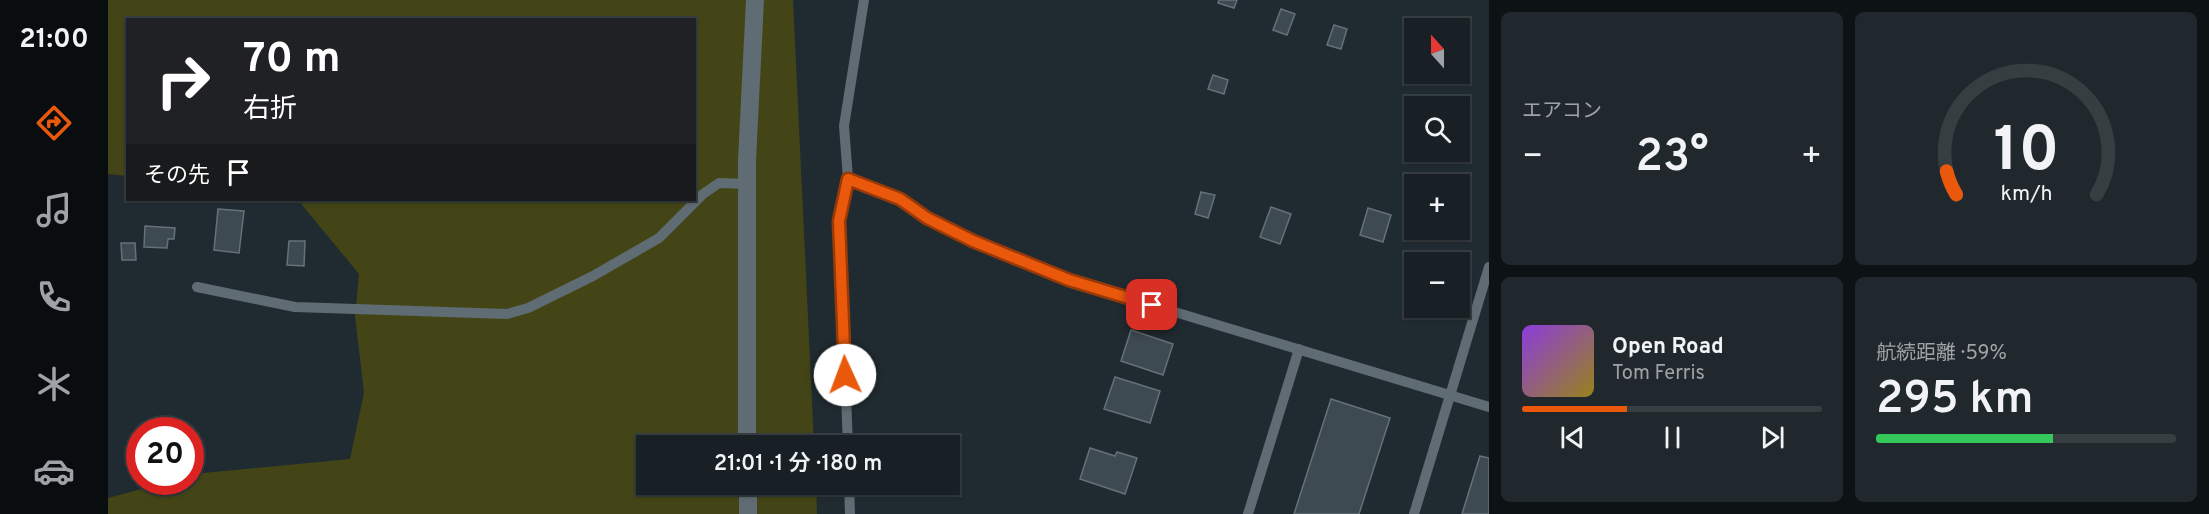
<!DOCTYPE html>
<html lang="ja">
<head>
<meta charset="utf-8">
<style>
  body { margin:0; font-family:Overpass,"Noto Sans JP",sans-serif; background:#21282d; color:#f1f3f6; height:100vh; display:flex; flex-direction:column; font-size:22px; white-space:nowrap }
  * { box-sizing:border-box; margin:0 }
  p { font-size:20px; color:#9fa3a7 }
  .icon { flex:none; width:33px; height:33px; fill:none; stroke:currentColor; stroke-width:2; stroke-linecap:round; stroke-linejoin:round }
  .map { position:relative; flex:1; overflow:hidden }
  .side { display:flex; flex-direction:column; gap:12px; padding:12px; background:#0d1214; width:720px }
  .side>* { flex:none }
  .guide { position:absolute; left:18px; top:18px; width:570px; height:183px; border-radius:0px; box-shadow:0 2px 4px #0004,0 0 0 2px #363e42; background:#202124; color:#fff; overflow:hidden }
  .needle { width:39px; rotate:339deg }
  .tools { position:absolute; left:1296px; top:18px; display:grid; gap:12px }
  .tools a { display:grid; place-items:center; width:66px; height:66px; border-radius:0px; background:#182025; box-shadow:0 2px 4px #0004,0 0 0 2px #363e42; font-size:30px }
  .speed { position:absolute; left:18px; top:417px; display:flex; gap:12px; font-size:30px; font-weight:700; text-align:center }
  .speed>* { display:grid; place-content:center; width:78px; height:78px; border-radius:50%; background:#182025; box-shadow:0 2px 4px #0004,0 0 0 2px #363e42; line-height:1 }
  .speed .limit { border:9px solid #d22; background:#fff; color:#111 }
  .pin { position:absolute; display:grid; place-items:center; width:51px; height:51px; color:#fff; margin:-26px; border-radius:12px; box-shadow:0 3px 9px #0006 }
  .me { position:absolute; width:66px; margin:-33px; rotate:358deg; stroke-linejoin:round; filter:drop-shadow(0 0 4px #0008) }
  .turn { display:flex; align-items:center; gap:21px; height:126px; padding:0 18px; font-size:27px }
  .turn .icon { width:78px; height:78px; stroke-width:2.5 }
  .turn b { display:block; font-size:42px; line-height:51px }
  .then { display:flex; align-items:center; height:57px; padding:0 18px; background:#0003; gap:12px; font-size:22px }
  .big { font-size:45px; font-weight:600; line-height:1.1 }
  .side .tile { flex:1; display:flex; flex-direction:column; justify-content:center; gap:9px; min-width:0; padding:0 21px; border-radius:9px; background:#21282d }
  .side .dial { align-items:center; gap:0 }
  .dial svg { height:156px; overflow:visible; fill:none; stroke:#363e42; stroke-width:7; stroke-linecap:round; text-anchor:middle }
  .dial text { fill:#f1f3f6; stroke:none }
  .song { display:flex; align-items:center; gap:18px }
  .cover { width:72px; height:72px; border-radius:9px; background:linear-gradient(135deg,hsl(270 70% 55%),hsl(50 70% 35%)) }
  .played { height:6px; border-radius:3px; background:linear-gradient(90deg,#ea580c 35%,#363e42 35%) }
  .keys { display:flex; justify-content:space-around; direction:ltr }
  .heat { display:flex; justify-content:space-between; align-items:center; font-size:33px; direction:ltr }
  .charge { height:9px; border-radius:4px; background:linear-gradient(90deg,#34c759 59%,#363e42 0) }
  .side .tiles { flex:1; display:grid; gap:12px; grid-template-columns:repeat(2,1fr) }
  .trip { position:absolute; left:528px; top:435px; width:324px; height:60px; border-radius:0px; background:#182025; box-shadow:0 2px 4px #0004,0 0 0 2px #363e42; font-weight:600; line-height:60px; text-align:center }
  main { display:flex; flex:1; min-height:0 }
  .tab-bar { display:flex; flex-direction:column; width:108px; justify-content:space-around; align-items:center; background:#0a0d0f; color:#9fa3a7 }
  .tab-bar .icon { width:42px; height:42px }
  .tab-bar .on { color:#ea580c }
  .tab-bar b { font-size:27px; color:#f1f3f6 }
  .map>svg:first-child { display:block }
  .green { fill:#434517 }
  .building { fill:#3e4a51; stroke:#657178; stroke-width:1.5 }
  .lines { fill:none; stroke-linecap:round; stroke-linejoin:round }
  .lane { stroke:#606c73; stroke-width:10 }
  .secondary { stroke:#606c73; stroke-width:18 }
  .route-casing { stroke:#983908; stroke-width:15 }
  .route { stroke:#ea580c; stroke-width:10 }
</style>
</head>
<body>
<main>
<nav class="tab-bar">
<b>21:00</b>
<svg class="icon on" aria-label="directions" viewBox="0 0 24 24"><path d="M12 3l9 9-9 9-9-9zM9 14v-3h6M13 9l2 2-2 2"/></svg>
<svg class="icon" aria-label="music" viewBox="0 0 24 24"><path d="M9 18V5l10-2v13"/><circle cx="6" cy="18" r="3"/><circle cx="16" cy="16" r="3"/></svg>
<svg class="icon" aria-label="phone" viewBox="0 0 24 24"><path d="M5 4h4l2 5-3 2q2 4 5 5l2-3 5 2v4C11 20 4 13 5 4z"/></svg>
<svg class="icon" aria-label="climate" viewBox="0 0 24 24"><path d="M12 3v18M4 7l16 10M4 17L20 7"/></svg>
<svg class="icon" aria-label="car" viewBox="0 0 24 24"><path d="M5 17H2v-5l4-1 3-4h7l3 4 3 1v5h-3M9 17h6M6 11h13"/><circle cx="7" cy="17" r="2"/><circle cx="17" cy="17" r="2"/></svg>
</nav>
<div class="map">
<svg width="1381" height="514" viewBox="0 0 1381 514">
  <rect width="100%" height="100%" fill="#202b31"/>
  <polygon class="green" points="0,0 685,0 706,445 538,446 538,484 708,485 709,514 0,514 0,498 60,482 82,482 83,475 85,474 242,459 256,393 247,316 251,274 190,200 586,200 586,20 20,20 19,176 0,174"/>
  <g class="building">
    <polygon points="1111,0 1129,0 1126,8 1110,3"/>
    <polygon points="1173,9 1187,14 1179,35 1165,30"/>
    <polygon points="1226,25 1239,29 1233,49 1219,45"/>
    <polygon points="1105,75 1120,80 1116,94 1100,89"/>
    <polygon points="1093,192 1107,195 1100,218 1087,214"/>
    <polygon points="1163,207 1183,214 1172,244 1152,237"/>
    <polygon points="1260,208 1283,215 1275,242 1252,235"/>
    <polygon points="110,209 136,211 131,253 106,250"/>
    <polygon points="37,226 67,228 66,239 60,239 59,248 36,247"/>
    <polygon points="181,241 197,241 196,266 179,265"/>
    <polygon points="13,243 27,243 28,260 14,260"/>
    <polygon points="1023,330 1065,344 1055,375 1013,361"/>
    <polygon points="1007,377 1052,391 1042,423 996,409"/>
    <polygon points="1223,399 1282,418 1251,514 1186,514"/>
    <polygon points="982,448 1007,456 1009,452 1029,458 1017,494 972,479"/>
    <polygon points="1372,456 1381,458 1381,514 1354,514"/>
  </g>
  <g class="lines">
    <g class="lane">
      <polyline points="756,0 736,126 740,179 792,199 819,218 865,241 961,280 1381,407"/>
      <polyline points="89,287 187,307 399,314 420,308 485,276 551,238 595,194 611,183 640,184"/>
      <polyline points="740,446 731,221 740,179"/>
      <polyline points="741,484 742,514"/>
      <polyline points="1140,514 1191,349"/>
      <polyline points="1306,514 1381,267"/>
    </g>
    <g class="secondary">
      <polyline points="639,446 639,160 647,0"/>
      <polyline points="640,484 640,514"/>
    </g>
  </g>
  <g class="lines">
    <defs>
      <polyline id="route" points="737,375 731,221 740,179 792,199 819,218 865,241 961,280 1044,305"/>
    </defs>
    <use href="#route" class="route-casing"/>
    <use href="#route" class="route"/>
  </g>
</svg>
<div class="tools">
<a><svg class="needle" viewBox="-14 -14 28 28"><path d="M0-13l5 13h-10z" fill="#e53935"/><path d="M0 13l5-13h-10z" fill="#9fa3a7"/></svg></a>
<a><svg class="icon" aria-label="search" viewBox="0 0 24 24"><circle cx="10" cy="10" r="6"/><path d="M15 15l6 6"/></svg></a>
<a>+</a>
<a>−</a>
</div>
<div class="speed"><div class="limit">20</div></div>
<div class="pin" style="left:1044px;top:305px;background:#d93025"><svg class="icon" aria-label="arrive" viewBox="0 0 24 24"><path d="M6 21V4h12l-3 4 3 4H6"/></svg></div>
<svg class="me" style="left:737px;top:375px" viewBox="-20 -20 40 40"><circle r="19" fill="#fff"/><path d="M0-13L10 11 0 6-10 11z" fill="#ea580c"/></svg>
<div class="trip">21:01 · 1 分 · 180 m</div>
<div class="guide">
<div class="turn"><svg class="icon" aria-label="right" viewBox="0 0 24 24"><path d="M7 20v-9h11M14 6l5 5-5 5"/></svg><div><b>70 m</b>右折</div></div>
<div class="then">その先<svg class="icon" aria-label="arrive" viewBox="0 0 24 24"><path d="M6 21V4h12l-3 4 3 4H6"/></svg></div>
</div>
</div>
<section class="side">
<div class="tiles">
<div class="tile"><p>エアコン</p>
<div class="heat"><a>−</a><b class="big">23°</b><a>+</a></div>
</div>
<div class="tile dial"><svg viewBox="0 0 100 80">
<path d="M14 69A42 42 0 1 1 86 69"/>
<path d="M14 69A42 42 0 0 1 9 57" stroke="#ea580c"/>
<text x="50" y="56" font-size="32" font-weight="700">10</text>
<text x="50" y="72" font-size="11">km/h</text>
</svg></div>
<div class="tile">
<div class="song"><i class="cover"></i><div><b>Open Road</b><p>Tom Ferris</p></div></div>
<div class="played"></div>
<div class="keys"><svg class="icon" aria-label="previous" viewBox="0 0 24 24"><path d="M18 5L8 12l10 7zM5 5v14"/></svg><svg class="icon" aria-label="pause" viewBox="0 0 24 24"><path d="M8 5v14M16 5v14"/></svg><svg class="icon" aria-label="next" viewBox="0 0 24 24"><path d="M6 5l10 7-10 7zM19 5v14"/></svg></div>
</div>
<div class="tile"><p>航続距離 · 59%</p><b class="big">295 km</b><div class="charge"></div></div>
</div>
</section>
</main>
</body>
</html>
